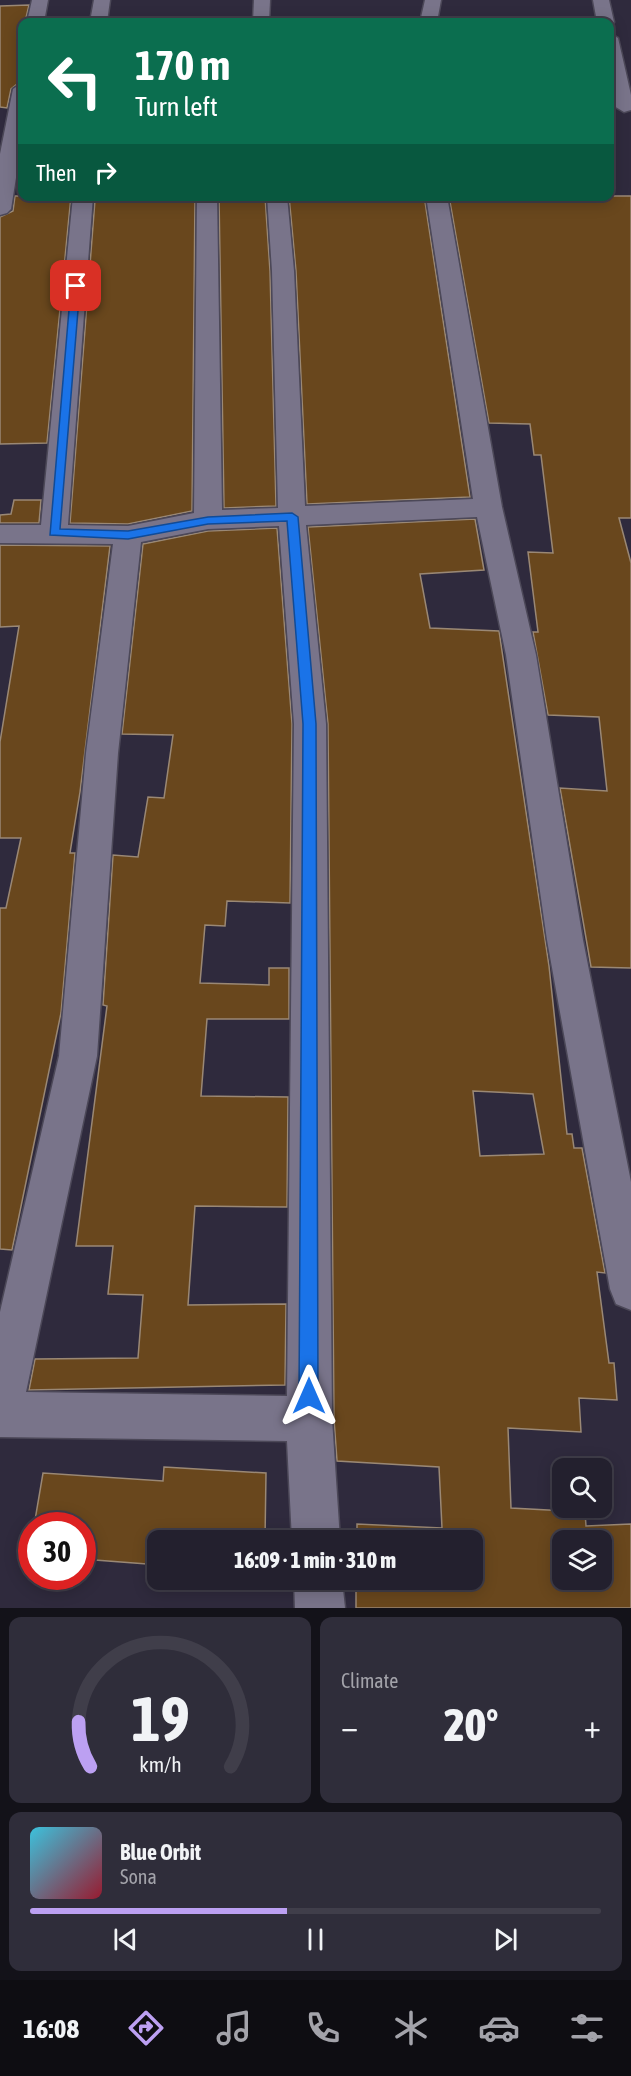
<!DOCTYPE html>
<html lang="en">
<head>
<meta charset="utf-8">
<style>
  body { margin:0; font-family:"Asap Condensed",sans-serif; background:#2f2d3a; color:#f1f3f6; height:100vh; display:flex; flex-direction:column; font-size:22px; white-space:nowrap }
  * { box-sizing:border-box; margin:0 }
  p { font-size:20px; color:#a3a3aa }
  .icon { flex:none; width:33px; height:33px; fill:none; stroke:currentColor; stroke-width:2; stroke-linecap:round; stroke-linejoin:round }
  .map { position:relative; height:1608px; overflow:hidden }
  .details { display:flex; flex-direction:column; gap:9px; padding:9px; background:#131219; flex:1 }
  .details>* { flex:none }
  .hud { position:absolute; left:18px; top:18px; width:596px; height:183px; border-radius:12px; box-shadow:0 3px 15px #0003,0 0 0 2px #403e4a; background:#0b6e4f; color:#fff; overflow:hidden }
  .tools { position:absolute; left:552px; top:1458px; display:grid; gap:12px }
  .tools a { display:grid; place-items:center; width:60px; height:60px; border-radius:12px; background:#23202e; box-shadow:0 3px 15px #0003,0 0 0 2px #403e4a; font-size:30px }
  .speed { position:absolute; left:18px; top:1512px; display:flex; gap:12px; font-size:30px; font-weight:700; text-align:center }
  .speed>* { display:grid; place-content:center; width:78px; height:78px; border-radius:50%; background:#23202e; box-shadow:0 3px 15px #0003,0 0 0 2px #403e4a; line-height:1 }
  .speed .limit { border:9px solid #d22; background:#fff; color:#111 }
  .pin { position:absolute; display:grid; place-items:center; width:51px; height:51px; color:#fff; margin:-26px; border-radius:12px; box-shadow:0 3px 9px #0006 }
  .me { position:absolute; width:66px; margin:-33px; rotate:0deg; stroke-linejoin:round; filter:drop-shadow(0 0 4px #0008) }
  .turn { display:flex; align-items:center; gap:21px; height:126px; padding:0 18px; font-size:27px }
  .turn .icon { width:78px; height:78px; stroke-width:2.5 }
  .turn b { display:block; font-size:42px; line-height:51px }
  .then { display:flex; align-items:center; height:57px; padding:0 18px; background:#0003; gap:12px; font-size:22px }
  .big { font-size:45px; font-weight:800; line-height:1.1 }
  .details .card { flex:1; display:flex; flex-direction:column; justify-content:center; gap:9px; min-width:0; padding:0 21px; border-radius:12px; background:#2f2d3a }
  .details .dial { align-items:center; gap:0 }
  .dial svg { height:156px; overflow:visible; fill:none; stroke:#403e4a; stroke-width:7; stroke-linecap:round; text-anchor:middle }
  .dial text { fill:#f1f3f6; stroke:none }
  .song { display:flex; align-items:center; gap:18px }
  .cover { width:72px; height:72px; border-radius:9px; background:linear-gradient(135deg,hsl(190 70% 55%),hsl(350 70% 35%)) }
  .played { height:6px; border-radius:3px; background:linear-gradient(90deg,#bca0f2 45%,#403e4a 45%) }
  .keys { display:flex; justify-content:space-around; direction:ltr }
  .heat { display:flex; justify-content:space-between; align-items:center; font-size:33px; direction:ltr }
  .details .tiles { flex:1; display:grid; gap:9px; grid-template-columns:1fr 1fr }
  .card:last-child { grid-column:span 2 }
  .trip { position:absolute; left:147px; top:1530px; width:336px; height:60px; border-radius:12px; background:#23202e; box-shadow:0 3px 15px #0003,0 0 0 2px #403e4a; font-weight:800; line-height:60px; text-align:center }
  .tabs { display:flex; height:96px; justify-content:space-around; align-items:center; background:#0e0d12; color:#a3a3aa }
  .tabs .icon { width:42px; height:42px }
  .tabs .active { color:#bca0f2 }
  .tabs b { font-size:27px; color:#f1f3f6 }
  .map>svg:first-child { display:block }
  .building { fill:#69471d; stroke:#9a8875; stroke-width:1.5; fill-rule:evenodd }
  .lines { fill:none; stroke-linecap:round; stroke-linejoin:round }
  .minor-casing { stroke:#4c4858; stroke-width:3 }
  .minor { fill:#79748a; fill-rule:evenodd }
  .route { fill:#1a73e8; stroke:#114b97; stroke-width:1.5 }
</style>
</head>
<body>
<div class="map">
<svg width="631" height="1608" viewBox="0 0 631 1608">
  <rect width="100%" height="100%" fill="#2f2a3d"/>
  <g class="building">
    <polygon points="29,5 25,22 22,22 22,62 17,84 11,89 7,108 0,107 0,6"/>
    <polygon points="15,196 71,196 47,443 0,444 0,217 13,211"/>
    <polygon points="152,196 195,196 192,511 128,524 70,523 95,200 152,199"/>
    <polygon points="219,196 265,196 270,271 276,506 224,508"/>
    <polygon points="289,196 362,196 362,202 425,202 470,497 307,504 296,271"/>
    <polygon points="456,196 631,196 631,518 619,518 631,563 631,968 591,967 560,788 607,791 599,717 548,715 533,632 538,632 528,552 553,553 541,455 534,455 530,424 489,423 450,202 456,202"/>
    <polygon points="14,500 41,500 39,523 0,523 0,515 11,514"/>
    <path d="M 475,519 L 484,570 L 420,574 L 430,628 L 499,631 L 549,966 L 567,1134 L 572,1134 L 574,1148 L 582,1148 L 605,1273 L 597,1272 L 609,1363 L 614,1363 L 617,1400 L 579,1398 L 581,1432 L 508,1428 L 511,1508 L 585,1512 L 586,1526 L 631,1524 L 631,1608 L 356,1608 L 356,1580 L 472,1580 L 472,1540 L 357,1540 L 357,1524 L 442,1528 L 439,1467 L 337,1461 L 334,1419 L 328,724 L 308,527 ZM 473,1091 L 533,1094 L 544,1154 L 480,1156 ZM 562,1540 L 602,1540 L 602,1580 L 562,1580 Z"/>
    <polygon points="277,528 292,724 290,903 227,901 225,926 205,925 200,983 269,985 269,968 289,968 289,1019 207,1019 201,1096 288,1097 287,1207 195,1206 188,1305 286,1304 285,1385 29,1390 35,1359 138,1358 143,1295 108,1294 113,1246 76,1246 107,1006 103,1005 113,855 138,857 148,797 164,798 173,735 122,734 143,544 208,531"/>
    <polygon points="0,545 110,546 80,792 70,853 75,853 61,1013 12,1250 0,1249 0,908 6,908 21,838 0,838 0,742 19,626 0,627"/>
    <polygon points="164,1467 266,1473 265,1540 158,1540 158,1563 147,1564 82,1559 82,1526 34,1526 43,1473 163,1481"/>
  </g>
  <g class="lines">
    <defs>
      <g id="minor">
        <polygon points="32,0 48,0 44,22 27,22"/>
        <polygon points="94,0 110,0 107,22 90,22"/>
        <polygon points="254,0 270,0 269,22 253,22"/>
        <polygon points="425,0 441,0 437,22 420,22"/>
        <polygon points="593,0 609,0 614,22 611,26 609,22 597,22"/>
        <polygon points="609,33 618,38 631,95 631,110 624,112 614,106 609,80"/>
        <polygon points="22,83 22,140 11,209 7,213 0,215 0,154 13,89"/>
        <path d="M 73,196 L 93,196 L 68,525 L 128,526 L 194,513 L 197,196 L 217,196 L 222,510 L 278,508 L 272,271 L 267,196 L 287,196 L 294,271 L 305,506 L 473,499 L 426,196 L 447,196 L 502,507 L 536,655 L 583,940 L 631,1182 L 631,1310 L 616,1304 L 610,1289 L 547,940 L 506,655 L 477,517 L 306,525 L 326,724 L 332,1419 L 340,1540 L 292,1540 L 287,1441 L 0,1437 L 0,1312 L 59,1056 L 86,753 L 113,544 L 0,543 L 0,525 L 41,525 ZM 279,526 L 294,724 L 287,1396 L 26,1392 L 97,1056 L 118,753 L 141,542 L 208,529 Z"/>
        <polygon points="294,1580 342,1580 345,1608 295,1608"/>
      </g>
    </defs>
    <use href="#minor" class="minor-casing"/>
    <use href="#minor" class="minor"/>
  </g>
  <polygon class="route" points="76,283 80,286 60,529 128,531 208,517 292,513 298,517 316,724 318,1396 315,1403 309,1405 302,1403 299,1396 303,724 287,521 208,524 128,539 50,535 71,286"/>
</svg>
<div class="tools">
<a><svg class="icon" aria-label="search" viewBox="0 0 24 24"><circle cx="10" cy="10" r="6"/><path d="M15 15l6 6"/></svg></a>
<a><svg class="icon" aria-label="layers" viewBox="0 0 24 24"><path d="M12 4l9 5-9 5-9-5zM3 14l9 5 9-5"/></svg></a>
</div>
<div class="speed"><div class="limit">30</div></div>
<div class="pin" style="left:76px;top:286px;background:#d93025"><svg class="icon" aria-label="arrive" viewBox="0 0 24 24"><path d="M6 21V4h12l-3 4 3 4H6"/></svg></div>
<svg class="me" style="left:309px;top:1396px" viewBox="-20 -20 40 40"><path d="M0-17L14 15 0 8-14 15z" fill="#1a73e8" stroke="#fff" stroke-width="4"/></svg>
<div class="trip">16:09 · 1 min · 310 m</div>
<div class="hud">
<div class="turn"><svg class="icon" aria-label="left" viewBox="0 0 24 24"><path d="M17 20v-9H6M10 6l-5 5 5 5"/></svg><div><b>170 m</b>Turn left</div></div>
<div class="then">Then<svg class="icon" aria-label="right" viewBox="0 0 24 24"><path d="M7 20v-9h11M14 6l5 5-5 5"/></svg></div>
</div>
</div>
<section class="details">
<div class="tiles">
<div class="card dial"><svg viewBox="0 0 100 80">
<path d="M14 69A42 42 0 1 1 86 69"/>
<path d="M14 69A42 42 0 0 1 8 46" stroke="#bca0f2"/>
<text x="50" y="56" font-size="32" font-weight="700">19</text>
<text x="50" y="72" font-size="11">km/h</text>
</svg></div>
<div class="card"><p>Climate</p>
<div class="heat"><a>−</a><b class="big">20°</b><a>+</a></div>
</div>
<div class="card">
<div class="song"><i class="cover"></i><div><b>Blue Orbit</b><p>Sona</p></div></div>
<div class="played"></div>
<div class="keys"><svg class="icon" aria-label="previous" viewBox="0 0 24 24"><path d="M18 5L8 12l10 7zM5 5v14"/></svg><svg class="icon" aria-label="pause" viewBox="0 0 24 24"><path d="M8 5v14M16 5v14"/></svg><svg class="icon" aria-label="next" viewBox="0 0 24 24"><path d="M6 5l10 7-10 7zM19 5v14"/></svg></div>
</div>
</div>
</section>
<nav class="tabs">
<b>16:08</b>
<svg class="icon active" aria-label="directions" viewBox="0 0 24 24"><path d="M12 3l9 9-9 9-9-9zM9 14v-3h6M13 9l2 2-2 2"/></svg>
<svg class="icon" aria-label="music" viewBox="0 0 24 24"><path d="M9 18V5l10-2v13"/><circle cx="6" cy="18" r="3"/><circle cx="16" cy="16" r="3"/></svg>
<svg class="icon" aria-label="phone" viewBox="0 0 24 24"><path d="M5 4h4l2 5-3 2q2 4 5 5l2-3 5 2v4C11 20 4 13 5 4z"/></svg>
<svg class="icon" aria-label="climate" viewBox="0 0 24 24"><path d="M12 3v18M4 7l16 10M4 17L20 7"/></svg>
<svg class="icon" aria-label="car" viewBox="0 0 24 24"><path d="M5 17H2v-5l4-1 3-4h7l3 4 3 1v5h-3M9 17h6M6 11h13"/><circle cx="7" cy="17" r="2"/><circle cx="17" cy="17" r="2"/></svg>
<svg class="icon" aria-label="filters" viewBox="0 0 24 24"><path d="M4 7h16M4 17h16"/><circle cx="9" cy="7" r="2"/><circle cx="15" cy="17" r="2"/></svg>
</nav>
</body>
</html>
